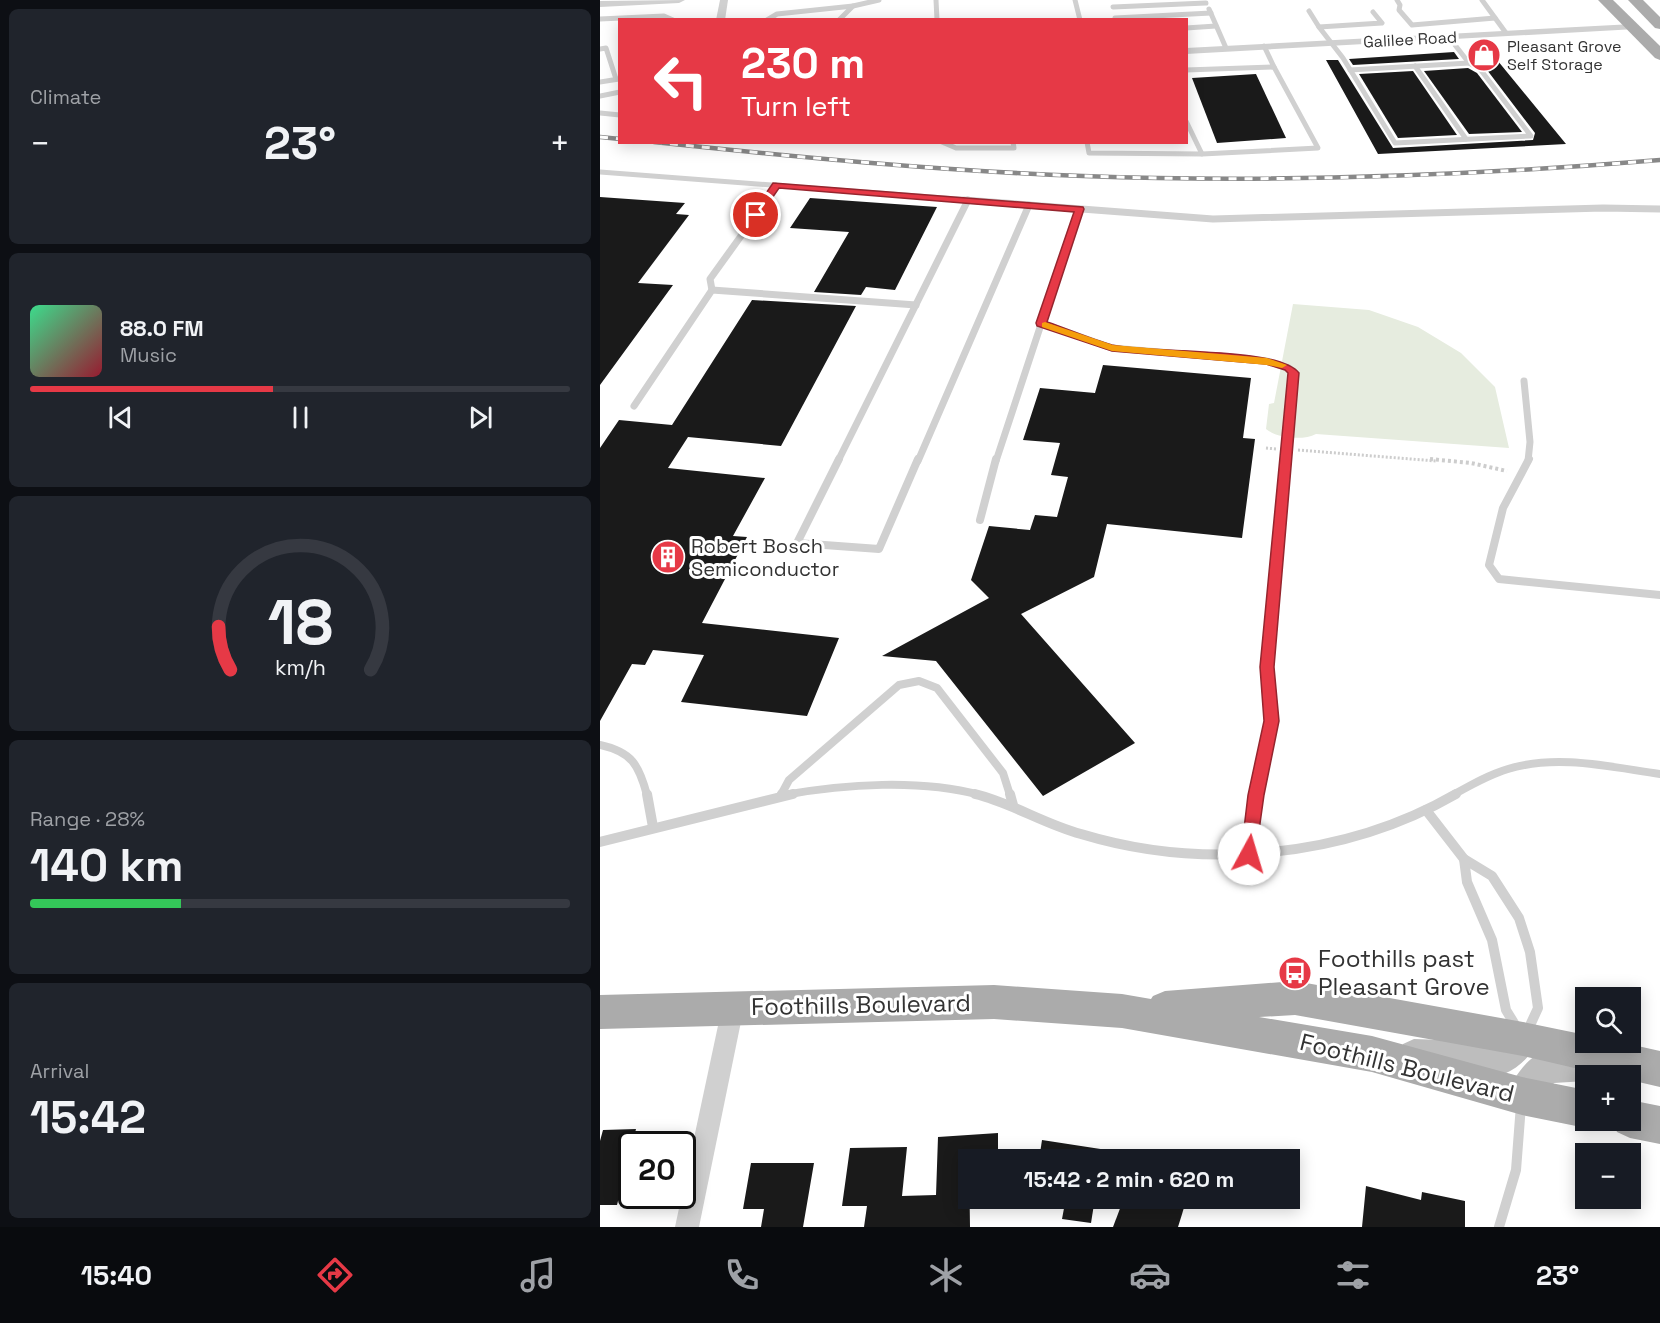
<!DOCTYPE html>
<html lang="en">
<head>
<meta charset="utf-8">
<style>
  body { margin:0; font-family:"Space Grotesk",sans-serif; background:#20242c; color:#f1f3f6; height:100vh; display:flex; flex-direction:column; font-size:22px; white-space:nowrap }
  * { box-sizing:border-box; margin:0 }
  p { font-size:20px; color:#9ea1a6 }
  .icon { flex:none; width:33px; height:33px; fill:none; stroke:currentColor; stroke-width:2; stroke-linecap:round; stroke-linejoin:round }
  .map { position:relative; flex:1; overflow:hidden }
  .drawer { display:flex; flex-direction:column; gap:9px; padding:9px; background:#0d0f14; width:600px }
  .drawer>* { flex:none }
  .banner { position:absolute; left:18px; top:18px; width:570px; height:126px; border-radius:0px; box-shadow:0 3px 15px #0003; background:#e63946; color:#fff; overflow:hidden }
  .controls { position:absolute; left:975px; top:987px; display:grid; gap:12px }
  .controls a { display:grid; place-items:center; width:66px; height:66px; border-radius:0px; background:#171b24; box-shadow:0 3px 15px #0003; font-size:30px }
  .speed { position:absolute; left:18px; top:1131px; display:flex; gap:12px; font-size:30px; font-weight:700; text-align:center }
  .speed>* { display:grid; place-content:center; width:78px; height:78px; border-radius:50%; background:#171b24; box-shadow:0 3px 15px #0003; line-height:1 }
  .speed .limit { border:3px solid #111; border-radius:9px; background:#fff; color:#111 }
  .pin { position:absolute; display:grid; place-items:center; width:51px; height:51px; color:#fff; margin:-26px; border:3px solid #fff; border-radius:50%; box-shadow:0 2px 6px #0007 }
  .me { position:absolute; width:66px; margin:-33px; rotate:6deg; stroke-linejoin:round; filter:drop-shadow(0 0 4px #0008) }
  .turn { display:flex; align-items:center; gap:21px; height:126px; padding:0 24px; font-size:27px }
  .turn .icon { width:78px; height:78px; stroke-width:2.5 }
  .turn b { display:block; font-size:42px; line-height:51px }
  .big { font-size:45px; font-weight:700; line-height:1.1 }
  .drawer .tile { flex:1; display:flex; flex-direction:column; justify-content:center; gap:9px; min-width:0; padding:0 21px; border-radius:9px; background:#20242c }
  .drawer .dial { align-items:center; gap:0 }
  .dial svg { height:156px; overflow:visible; fill:none; stroke:#363941; stroke-width:7; stroke-linecap:round; text-anchor:middle }
  .dial text { fill:#f1f3f6; stroke:none }
  .song { display:flex; align-items:center; gap:18px }
  .cover { width:72px; height:72px; border-radius:9px; background:linear-gradient(135deg,hsl(150 70% 55%),hsl(350 70% 35%)) }
  .played { height:6px; border-radius:3px; background:linear-gradient(90deg,#e63946 45%,#363941 45%) }
  .keys { display:flex; justify-content:space-around; direction:ltr }
  .heat { display:flex; justify-content:space-between; align-items:center; font-size:33px; direction:ltr }
  .charge { height:9px; border-radius:4px; background:linear-gradient(90deg,#34c759 28%,#363941 0) }
  .trip { position:absolute; left:358px; top:1149px; width:342px; height:60px; border-radius:0px; background:#171b24; box-shadow:0 3px 15px #0003; font-weight:700; line-height:60px; text-align:center }
  .tab-bar { display:flex; height:96px; justify-content:space-around; align-items:center; background:#090b0e; color:#9ea1a6 }
  .tab-bar .icon { width:42px; height:42px }
  .tab-bar .on { color:#e63946 }
  .tab-bar b { font-size:27px; color:#f1f3f6 }
  main { display:flex; flex:1; min-height:0 }
  .map>svg:first-child { display:block }
  .green { fill:#e6ecdf }
  .building { fill:#1a1a1a }
  .lines { fill:none; stroke-linecap:round; stroke-linejoin:round }
  .path-far1 { stroke:#cdcdcd; stroke-width:3; stroke-dasharray:2 2; stroke-linecap:butt }
  .path { stroke:#cdcdcd; stroke-width:4; stroke-dasharray:3 3; stroke-linecap:butt }
  .service-far3 { stroke:#d0d0d0; stroke-width:5 }
  .service-far2 { stroke:#d0d0d0; stroke-width:7 }
  .service-far1 { stroke:#d0d0d0; stroke-width:8 }
  .service { stroke:#d0d0d0; stroke-width:10 }
  .minor { fill:#d0d0d0; fill-rule:evenodd }
  .tertiary { fill:#d0d0d0; fill-rule:evenodd }
  .secondary { fill:#bdbdbd; fill-rule:evenodd }
  .primary { fill:#ababab; fill-rule:evenodd }
  .rail-casing { stroke:#888; stroke-width:4.5 }
  .rail { stroke:#fff; stroke-width:3; stroke-dasharray:8; stroke-linecap:butt }
  .route { fill:#e63946; stroke:#96252e; stroke-width:1.5 }
  .slow { fill:#f59e0b }
  .labels { text-anchor:middle; stroke-width:6; stroke-linejoin:round; paint-order:stroke }
  .far-street-label { font-size:16px; fill:#333; stroke:#fff }
  .far-poi-label { font-size:16px; fill:#333; stroke:#fff; text-anchor:start }
  .poi-label { font-size:20px; fill:#333; stroke:#fff; text-anchor:start }
  .near-poi-label { font-size:24px; fill:#333; stroke:#fff; text-anchor:start }
  .near-street-label { font-size:24px; fill:#333; stroke:#fff }
</style>
</head>
<body>
<main>
<section class="drawer">
<div class="tile"><p>Climate</p>
<div class="heat"><a>−</a><b class="big">23°</b><a>+</a></div>
</div>
<div class="tile">
<div class="song"><i class="cover"></i><div><b>88.0 FM</b><p>Music</p></div></div>
<div class="played"></div>
<div class="keys"><svg class="icon" aria-label="previous" viewBox="0 0 24 24"><path d="M18 5L8 12l10 7zM5 5v14"/></svg><svg class="icon" aria-label="pause" viewBox="0 0 24 24"><path d="M8 5v14M16 5v14"/></svg><svg class="icon" aria-label="next" viewBox="0 0 24 24"><path d="M6 5l10 7-10 7zM19 5v14"/></svg></div>
</div>
<div class="tile dial"><svg viewBox="0 0 100 80">
<path d="M14 69A42 42 0 1 1 86 69"/>
<path d="M14 69A42 42 0 0 1 8 47" stroke="#e63946"/>
<text x="50" y="56" font-size="32" font-weight="700">18</text>
<text x="50" y="72" font-size="11">km/h</text>
</svg></div>
<div class="tile"><p>Range · 28%</p><b class="big">140 km</b><div class="charge"></div></div>
<div class="tile"><p>Arrival</p><b class="big">15:42</b></div>
</section>
<div class="map">
<svg width="1060" height="1227" viewBox="0 0 1060 1227">
  <rect width="100%" height="100%" fill="#fff"/>
  <path class="green" d="M 693,304 L 769,310 L 818,327 L 861,353 L 895,387 L 909,448 L 716,434 C 703,441 677,438 666,429 L 669,404 L 674,403 Z"/>
  <g class="building">
    <polygon points="854,52 859,59 753,65 749,59"/>
    <polygon points="893,55 966,144 778,154 726,60 738,60 793,148 933,140 935,133 884,66 870,56"/>
    <polygon points="868,68 877,73 922,132 869,134 824,71"/>
    <polygon points="813,71 857,135 798,138 759,74"/>
    <polygon points="656,74 686,138 617,143 592,78"/>
    <polygon points="0,197 85,203 76,214 89,215 38,283 73,285 0,385"/>
    <polygon points="210,198 337,207 295,290 266,287 261,295 214,292 249,232 190,228"/>
    <polygon points="152,300 256,306 181,446 88,437 68,468 165,478 133,536 147,537 102,623 239,638 207,716 81,702 104,655 53,650 45,665 32,664 0,721 0,448 19,420 72,425"/>
    <polygon points="503,365 651,378 643,438 655,439 642,538 507,524 494,577 421,614 535,743 443,796 336,661 282,656 389,598 371,580 389,526 430,530 435,515 457,517 468,477 451,475 460,443 423,440 440,388 495,393"/>
    <polygon points="36,1129 17,1205 0,1205 0,1141 3,1130"/>
    <polygon points="398,1133 398,1160 369,1160 370,1227 264,1227 267,1206 242,1206 250,1148 307,1147 302,1196 336,1195 338,1137"/>
    <polygon points="442,1140 507,1150 506,1160 439,1160"/>
    <polygon points="151,1163 214,1163 203,1227 161,1227 164,1209 143,1209"/>
    <polygon points="766,1186 821,1200 822,1192 865,1201 865,1227 762,1227"/>
    <polygon points="466,1198 495,1198 491,1223 462,1219"/>
    <polygon points="524,1198 587,1198 578,1227 513,1227"/>
  </g>
  <g class="lines">
    <g class="path-far1">
      <polyline points="666,448 676,449"/>
      <polyline points="698,450 836,461"/>
    </g>
    <polyline class="path" points="830,459 871,463 907,471"/>
    <g class="service-far3">
      <polyline points="336,0 337,20"/>
      <polyline points="475,0 480,20"/>
      <polyline points="797,0 800,5 799,10 812,25 895,18"/>
      <polyline points="882,0 906,33"/>
      <polyline points="513,7 606,3"/>
      <polyline points="609,9 626,48"/>
      <polyline points="709,11 719,27"/>
      <polyline points="773,12 782,23 719,27 743,58 795,143 931,136 880,69 869,63 848,36"/>
      <polyline points="515,18 611,13"/>
      <polyline points="0,19 64,16 73,20"/>
      <polyline points="167,20 177,14 253,6"/>
      <polyline points="239,20 253,6 279,0"/>
      <polyline points="586,28 616,26"/>
      <polyline points="0,49 6,48 16,79"/>
      <polyline points="815,66 866,139"/>
      <polyline points="586,70 674,67 664,46"/>
      <polyline points="750,70 869,63"/>
      <polyline points="0,82 19,79"/>
      <polyline points="0,96 20,92"/>
      <polyline points="0,113 20,115"/>
      <polyline points="342,142 356,148 414,148 413,142"/>
      <polyline points="487,142 489,153 602,154 586,121"/>
      <polyline points="602,154 718,148 674,67"/>
      <polyline points="0,172 384,201"/>
      <polyline points="165,201 176,185"/>
    </g>
    <g class="service-far2">
      <polyline points="364,200 613,219 1003,208 1060,209"/>
      <polyline points="145,230 166,200"/>
      <polyline points="112,290 110,279 141,236"/>
      <polyline points="441,323 512,348 667,361 689,368 694,373 686,461"/>
      <polyline points="924,381 930,442 928,461"/>
      <polyline points="34,406 112,290 316,305"/>
      <polyline points="238,461 368,200"/>
      <polyline points="318,461 429,205"/>
      <polyline points="396,461 479,209"/>
    </g>
    <g class="service-far1">
      <polyline points="239,459 197,543 279,549 318,459"/>
      <polyline points="929,459 903,508 889,565 899,579 1060,595"/>
      <polyline points="380,520 396,459"/>
      <path d="M 0,745 C 32,752 39,765 47,795"/>
      <polyline points="181,795 189,780 299,685 319,681 337,688 403,773 410,795"/>
      <path d="M 184,795 C 245,784 320,779 380,795"/>
      <polyline points="656,795 672,721 667,667 686,459"/>
      <path d="M 853,795 C 871,785 888,775 908,769 C 957,754 1010,767 1060,774"/>
    </g>
    <g class="service">
      <polyline points="47,794 53,827"/>
      <path d="M 375,794 C 412,803 444,824 481,834 C 603,871 745,858 856,794"/>
      <polyline points="410,794 413,805"/>
      <polyline points="181,796 182,794"/>
      <polyline points="826,810 864,859 892,876 919,918 930,952 938,1008 927,1032"/>
      <polyline points="0,842 193,794"/>
      <polyline points="649,854 656,794"/>
      <polyline points="864,859 867,882 892,940 906,1010 917,1028"/>
      <polyline points="899,1227 916,1170 921,1105"/>
    </g>
    <g class="minor">
      <polygon points="120,0 128,0 125,20 116,20"/>
      <polygon points="1033,24 1038,27 1036,29 586,54 586,48"/>
      <polygon points="133,997 141,1000 144,1007 99,1227 75,1227 122,1007 125,1000"/>
    </g>
    <polygon class="tertiary" points="85,0 79,3 0,7 0,1"/>
    <g class="secondary">
      <path d="M 923,1024 L 934,1028 L 939,1039 C 932,1055 920,1067 904,1074 L 814,1071 L 803,1066 L 798,1055 L 803,1044 L 814,1039 L 898,1042 L 912,1028 Z"/>
      <path d="M 999,1049 L 1010,1054 L 1015,1065 L 1011,1076 L 986,1076 L 986,1081 L 954,1083 L 934,1108 L 922,1112 L 910,1108 L 906,1096 C 912,1080 928,1055 946,1051 C 963,1048 982,1050 999,1049 Z"/>
    </g>
    <g class="primary">
      <polygon points="998,0 1013,0 1060,46 1060,60 1055,58"/>
      <polygon points="1028,0 1043,0 1060,17 1060,29 1055,28"/>
      <polygon points="695,981 923,1022 986,1035 986,1042 1020,1042 1060,1051 1060,1087 1030,1080 1030,1076 1009,1076 923,1056 695,1015 659,1017 772,1036 922,1077 986,1090 986,1120 1000,1120 986,1128 922,1115 772,1072 522,1028 394,1019 0,1029 0,995 394,985 522,994 551,999 553,996 565,991"/>
      <polygon points="1030,1100 1060,1106 1060,1144 1030,1138 1017,1132 1012,1120 1030,1120"/>
    </g>
    <defs>
      <g id="rail">
        <polyline points="0,137 20,139"/>
        <path d="M 54,142 C 197,157 340,171 483,176 C 676,183 868,176 1060,160"/>
      </g>
    </defs>
    <use href="#rail" class="rail-casing"/>
    <use href="#rail" class="rail"/>
  </g>
  <path class="route" d="M 173,183 L 483,207 L 484,209 L 447,322 C 468,329 490,339 512,345 C 550,354 678,346 699,373 L 674,667 L 679,721 L 664,795 L 655,859 L 649,861 L 644,859 L 641,854 L 648,795 L 664,721 L 660,667 L 688,373 L 685,370 L 666,364 L 512,351 L 437,326 L 436,323 L 474,212 L 179,188 L 159,217 L 152,217 L 151,215 Z"/>
  <polygon class="slow" points="445,322 513,345 667,358 687,365 682,368 667,365 512,351 442,327 442,323"/>
  <defs>
    <symbol id="shop-disc" viewBox="-11 -11 22 22"><circle r="9.5" fill="#e63946" stroke="#fff"/><path d="M-5-2.5h2.3a2.7 3.5 0 0 1 5.4 0H5L5.5 6h-11ZM-1.5-2.5h3a1.5 2.3 0 0 0-3 0Z" fill="#fff"/></symbol>
    <symbol id="building-disc" viewBox="-11 -11 22 22"><circle r="9.5" fill="#e63946" stroke="#fff"/><path d="M-4-6H4V6H1V3H-1V6H-4ZM-2.5-4.3h1.7v1.8h-1.7ZM.8-4.3h1.7v1.8H.8ZM-2.5-1h1.7V.8h-1.7ZM.8-1h1.7V.8H.8Z" fill="#fff"/></symbol>
    <symbol id="bus-disc" viewBox="-11 -11 22 22"><circle r="9.5" fill="#e63946" stroke="#fff"/><path d="M-5-6H5V4H4V6H2V4H-2V6H-4V4H-5ZM-3.5-4V0h7V-4ZM-3.5 1.2v1.5H-2V1.2ZM2 1.2v1.5H3.5V1.2Z" fill="#fff"/></symbol>
  </defs>
  <g fill-rule="evenodd">
    <use href="#shop-disc" x="865" y="36" width="38" height="38"/>
    <use href="#building-disc" x="49" y="538" width="38" height="38"/>
    <use href="#bus-disc" x="676" y="954" width="38" height="38"/>
  </g>
  <g class="labels">
    <g class="far-street-label">
      <text transform="translate(810 39) rotate(-3)" y="6">Galilee Road</text>
    </g>
    <g class="far-poi-label">
      <text x="907" y="52">Pleasant Grove<tspan x="907" dy="18">Self Storage</tspan></text>
    </g>
    <g class="poi-label">
      <text x="91" y="553">Robert Bosch<tspan x="91" dy="23">Semiconductor</tspan></text>
    </g>
    <g class="near-poi-label">
      <text x="718" y="967">Foothills past<tspan x="718" dy="28">Pleasant Grove</tspan></text>
    </g>
    <g class="near-street-label">
      <text transform="translate(261 1005) rotate(-1)" y="8">Foothills Boulevard</text>
      <text transform="translate(807 1068) rotate(14)" y="8">Foothills Boulevard</text>
    </g>
  </g>
</svg>
<div class="controls">
<a><svg class="icon" aria-label="search" viewBox="0 0 24 24"><circle cx="10" cy="10" r="6"/><path d="M15 15l6 6"/></svg></a>
<a>+</a>
<a>−</a>
</div>
<div class="speed"><div class="limit">20</div></div>
<div class="pin" style="left:156px;top:215px;background:#d93025"><svg class="icon" aria-label="arrive" viewBox="0 0 24 24"><path d="M6 21V4h12l-3 4 3 4H6"/></svg></div>
<svg class="me" style="left:649px;top:854px" viewBox="-20 -20 40 40"><circle r="19" fill="#fff"/><path d="M0-13L10 11 0 6-10 11z" fill="#e63946"/></svg>
<div class="trip">15:42 · 2 min · 620 m</div>
<div class="banner">
<div class="turn"><svg class="icon" aria-label="left" viewBox="0 0 24 24"><path d="M17 20v-9H6M10 6l-5 5 5 5"/></svg><div><b>230 m</b>Turn left</div></div>
</div>
</div>
</main>
<nav class="tab-bar">
<b>15:40</b>
<svg class="icon on" aria-label="directions" viewBox="0 0 24 24"><path d="M12 3l9 9-9 9-9-9zM9 14v-3h6M13 9l2 2-2 2"/></svg>
<svg class="icon" aria-label="music" viewBox="0 0 24 24"><path d="M9 18V5l10-2v13"/><circle cx="6" cy="18" r="3"/><circle cx="16" cy="16" r="3"/></svg>
<svg class="icon" aria-label="phone" viewBox="0 0 24 24"><path d="M5 4h4l2 5-3 2q2 4 5 5l2-3 5 2v4C11 20 4 13 5 4z"/></svg>
<svg class="icon" aria-label="climate" viewBox="0 0 24 24"><path d="M12 3v18M4 7l16 10M4 17L20 7"/></svg>
<svg class="icon" aria-label="car" viewBox="0 0 24 24"><path d="M5 17H2v-5l4-1 3-4h7l3 4 3 1v5h-3M9 17h6M6 11h13"/><circle cx="7" cy="17" r="2"/><circle cx="17" cy="17" r="2"/></svg>
<svg class="icon" aria-label="filters" viewBox="0 0 24 24"><path d="M4 7h16M4 17h16"/><circle cx="9" cy="7" r="2"/><circle cx="15" cy="17" r="2"/></svg>
<b>23°</b>
</nav>
</body>
</html>
